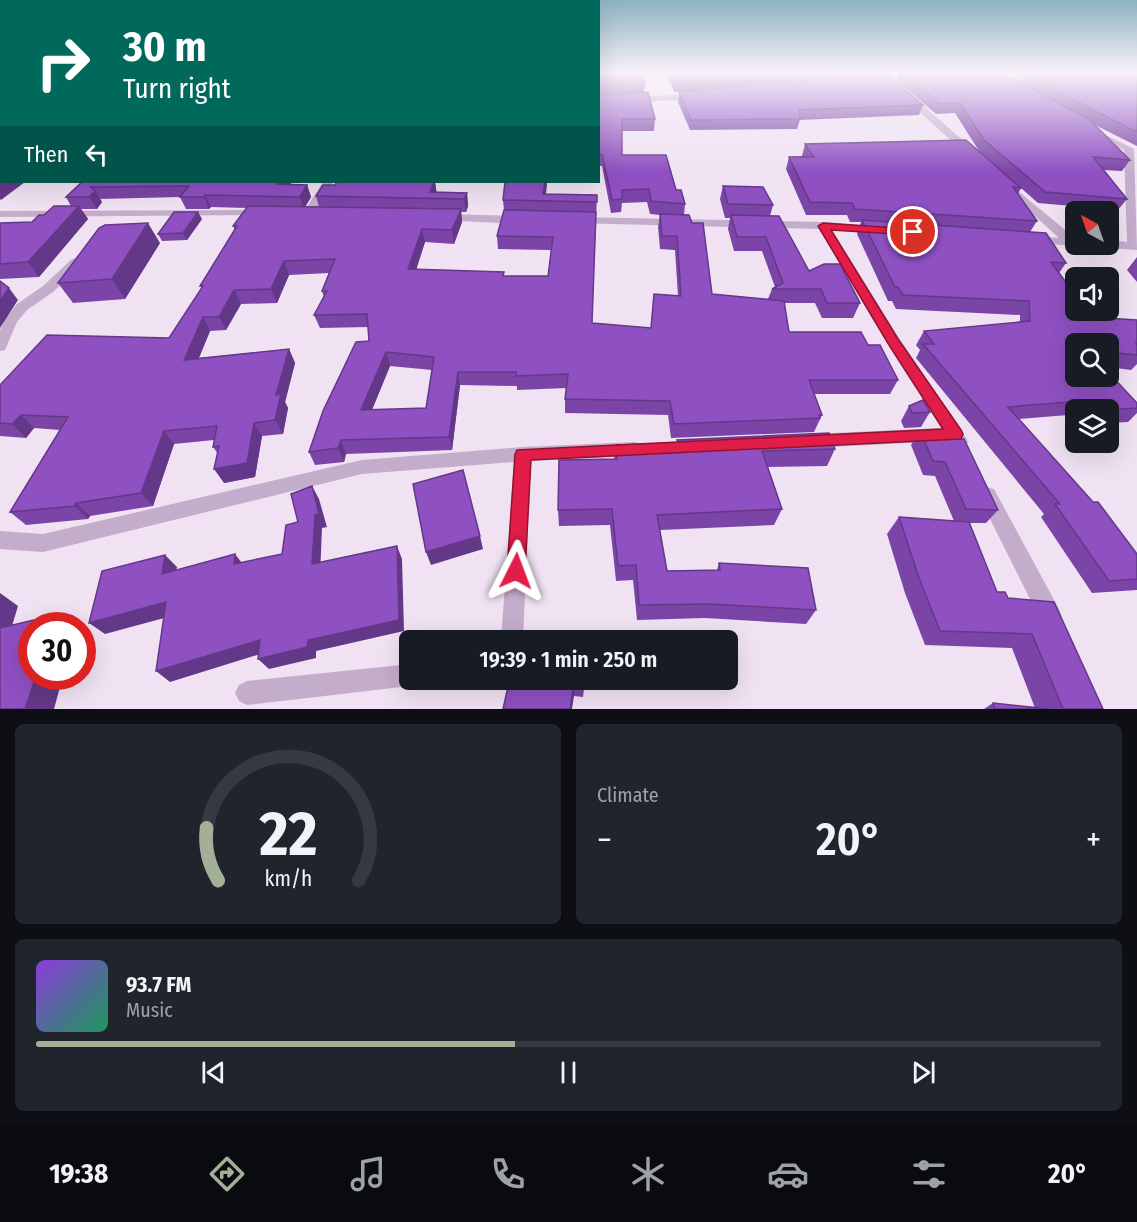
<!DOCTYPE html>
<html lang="en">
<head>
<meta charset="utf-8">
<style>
  body { margin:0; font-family:"Fira Sans Condensed",sans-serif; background:#20242c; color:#f1f3f6; height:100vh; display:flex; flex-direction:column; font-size:22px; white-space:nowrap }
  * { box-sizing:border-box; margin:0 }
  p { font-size:20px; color:#9ea1a6 }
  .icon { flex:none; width:33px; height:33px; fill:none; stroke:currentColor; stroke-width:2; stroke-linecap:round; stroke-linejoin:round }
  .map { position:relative; height:709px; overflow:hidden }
  .details { display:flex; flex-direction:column; gap:15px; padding:15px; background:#0d0f14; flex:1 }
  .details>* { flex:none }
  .guide { position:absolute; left:0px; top:0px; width:600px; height:183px; box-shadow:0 6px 24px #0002; background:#00695c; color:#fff; overflow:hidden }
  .needle { width:39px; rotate:320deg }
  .buttons { position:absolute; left:1065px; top:201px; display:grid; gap:12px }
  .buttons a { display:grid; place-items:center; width:54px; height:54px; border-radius:9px; background:#171b24; box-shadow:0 6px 24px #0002; font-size:30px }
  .speed { position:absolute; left:18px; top:612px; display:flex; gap:12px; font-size:30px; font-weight:700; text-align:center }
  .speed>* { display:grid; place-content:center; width:78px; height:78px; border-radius:50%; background:#171b24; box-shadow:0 6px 24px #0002; line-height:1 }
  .speed .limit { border:9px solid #d22; background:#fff; color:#111 }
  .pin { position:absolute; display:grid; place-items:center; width:51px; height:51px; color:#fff; margin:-26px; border:3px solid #fff; border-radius:50%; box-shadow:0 2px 6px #0007 }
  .me { position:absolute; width:66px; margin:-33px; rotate:3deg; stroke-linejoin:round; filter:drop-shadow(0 0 4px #0008) }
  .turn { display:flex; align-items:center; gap:21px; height:126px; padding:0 24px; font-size:27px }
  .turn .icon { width:78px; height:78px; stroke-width:2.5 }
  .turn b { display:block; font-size:42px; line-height:51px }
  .then { display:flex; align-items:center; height:57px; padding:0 24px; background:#0003; gap:12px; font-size:22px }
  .big { font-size:45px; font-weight:600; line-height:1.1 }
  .details .widget { flex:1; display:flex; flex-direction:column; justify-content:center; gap:9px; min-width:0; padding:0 21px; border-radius:9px; background:#20242c }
  .details .dial { align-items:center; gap:0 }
  .dial svg { height:156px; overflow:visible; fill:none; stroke:#363941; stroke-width:7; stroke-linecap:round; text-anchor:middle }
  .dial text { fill:#f1f3f6; stroke:none }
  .song { display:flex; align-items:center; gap:18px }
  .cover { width:72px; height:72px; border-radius:9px; background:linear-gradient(135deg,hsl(270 70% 55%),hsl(150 70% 35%)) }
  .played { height:6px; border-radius:3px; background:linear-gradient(90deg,#a4af97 45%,#363941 45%) }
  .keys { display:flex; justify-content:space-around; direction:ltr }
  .heat { display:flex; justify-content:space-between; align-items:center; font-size:33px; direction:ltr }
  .details .tiles { flex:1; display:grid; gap:15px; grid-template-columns:1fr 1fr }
  .widget:last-child { grid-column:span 2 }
  .trip { position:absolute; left:399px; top:630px; width:339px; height:60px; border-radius:9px; background:#171b24; box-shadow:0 6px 24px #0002; font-weight:600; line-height:60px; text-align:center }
  .tab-bar { display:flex; height:96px; justify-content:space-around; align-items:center; background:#090b0e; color:#9ea1a6 }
  .tab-bar .icon { width:42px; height:42px }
  .tab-bar .selected { color:#a4af97 }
  .tab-bar b { font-size:27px; color:#f1f3f6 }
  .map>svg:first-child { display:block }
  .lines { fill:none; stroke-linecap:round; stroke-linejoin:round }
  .street { fill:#c4adcb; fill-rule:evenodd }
  .wall { fill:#7b45a7; fill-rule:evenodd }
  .shaded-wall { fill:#643888 }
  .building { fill:#8f50c2; stroke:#643888; stroke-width:1.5; fill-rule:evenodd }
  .route { fill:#e11d48; stroke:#92132f; stroke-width:1.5 }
</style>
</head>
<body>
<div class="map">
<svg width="1137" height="709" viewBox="0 0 1137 709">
  <rect width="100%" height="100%" fill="#f0e2f3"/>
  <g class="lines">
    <g class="street">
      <polygon points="912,72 943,72 871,81 867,79 871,77"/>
      <polygon points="1001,77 1043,77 1047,80 1043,83 998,81 998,77"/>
      <polygon points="903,93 909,93 975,151 975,155 967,155 903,97"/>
      <polygon points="700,94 700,98 697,99 598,104 598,98"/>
      <polygon points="1092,128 1134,149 1137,250 1108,248 1102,244 1108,244 1108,240 1127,242 1124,150 1089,133 1089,129"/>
      <polygon points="1005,180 1076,239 1076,244 1080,246 1027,243 1025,240 1031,236 1059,238 1001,185 1001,181"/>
      <polygon points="323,182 333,182 313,215 305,215 303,213"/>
      <polygon points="263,210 269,213 267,215 0,217 0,211"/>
      <polygon points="443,214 521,216 527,220 521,224 439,220 437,218"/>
      <path d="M 575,217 L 823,222 L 882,227 L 884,230 L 878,234 L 832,230 L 899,338 L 961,429 L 968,442 L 965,447 C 957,450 954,448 949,441 L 811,448 L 805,446 L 802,441 L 805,436 L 811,434 L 941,428 L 819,229 L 571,223 L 569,221 Z"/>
      <polygon points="77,258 83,262 82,265 53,292 27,310 17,322 5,350 0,351 0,330 6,318 17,304 43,286 72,259"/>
      <polygon points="635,442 641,444 644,449 641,454 635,456 531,461 523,640 501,640 514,462 362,474 43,552 0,549 0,531 43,534 362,460 523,447"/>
      <polygon points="987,487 994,489 1059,609 1062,617 1059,625 1051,628 1043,625 978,495 980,489"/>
      <polygon points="410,664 410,680 420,680 418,683 410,686 247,705 239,701 235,693 239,685 247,681"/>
    </g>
  </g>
  <g class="wall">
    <path d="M 598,72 L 645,82 L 644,93 L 655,119 L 654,131 L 622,131 L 622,155 L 676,190 L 685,204 L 684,215 L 712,294 L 768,299 L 772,289 L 775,287 L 762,251 L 734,251 L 728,229 L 730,218 L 725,218 L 720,199 L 723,186 L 773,205 L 770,216 L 809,271 L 860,303 L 853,318 L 822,318 L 815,303 L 784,303 L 789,332 L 868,345 L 898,380 L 890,394 L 814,394 L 822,415 L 814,432 L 671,438 L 668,415 L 565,413 L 565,399 L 567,388 L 517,390 L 517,386 L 460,385 L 452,450 L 346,454 L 344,462 L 315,465 L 309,452 L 369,341 L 368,327 L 320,328 L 314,315 L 324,297 L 322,291 L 329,273 L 289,275 L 277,303 L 241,304 L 226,330 L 210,331 L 199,358 L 289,349 L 295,363 L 285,402 L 288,408 L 283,434 L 262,436 L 255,477 L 224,483 L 218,454 L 213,447 L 214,440 L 174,444 L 153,506 L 90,516 L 88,519 L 26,525 L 10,512 L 60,430 L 34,428 L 26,438 L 0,436 L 0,385 L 169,338 L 202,288 L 200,286 L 235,230 L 233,226 L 247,208 L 211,207 L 209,209 L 186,209 L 180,197 L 100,199 L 102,202 L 97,209 L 81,209 L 88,219 L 39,277 L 0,279 L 0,223 L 32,222 L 44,215 L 71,206 L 66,197 L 82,182 L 292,182 L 290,184 L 307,185 L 311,197 L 305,207 L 319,207 L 316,196 L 335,185 L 435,183 L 436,192 L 467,193 L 468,206 L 466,212 L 461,212 L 462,222 L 454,244 L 425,242 L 416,269 L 504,272 L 504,276 L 548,276 L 551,250 L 498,249 L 497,236 L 504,210 L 503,200 L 547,182 L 546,194 L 597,195 L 592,323 L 651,328 L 654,294 L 678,296 L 675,250 L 660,249 L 658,227 L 660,215 L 650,214 L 647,202 L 622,203 L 621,212 L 611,213 L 602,166 L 598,166 ZM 390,366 L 432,370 L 426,408 L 372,410 Z"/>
    <polygon points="666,72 882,72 674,92"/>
    <path d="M 900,72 L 1137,72 L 1137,146 L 1093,124 L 1130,160 L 1122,171 L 1103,170 L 1127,199 L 1118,210 L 1038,203 L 1021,188 L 1018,194 L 1037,221 L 1030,232 L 1066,263 L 1059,273 L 1090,317 L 1137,320 L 1137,364 L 1131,370 L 1108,367 L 1108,344 L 1076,344 L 1137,403 L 1137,413 L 1128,422 L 1108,423 L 1108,410 L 1076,410 L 1076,424 L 1068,415 L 1019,419 L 1137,554 L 1137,590 L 1092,593 L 1041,517 L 1044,514 L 916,358 L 920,350 L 916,345 L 924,331 L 1020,322 L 1020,315 L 896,309 L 892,301 L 888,301 L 857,234 L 861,222 L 850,222 L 847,215 L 806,215 L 786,169 L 789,157 L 802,156 L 805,144 L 979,151 L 955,113 L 936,114 L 897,81 ZM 1005,75 L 1024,75 L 1021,83 Z"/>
    <polygon points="679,92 923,105 919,115 800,120 797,129 690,130 678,102"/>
    <polygon points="202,219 187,240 162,241 158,234"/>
    <polygon points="160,243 125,299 73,303 58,283"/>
    <polygon points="1137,257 1137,282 1127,270"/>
    <polygon points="909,406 930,412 921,427 904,428 901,421"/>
    <polygon points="920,431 944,438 998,510 986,523 969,523 997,592 1008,598 1103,709 984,709 993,703 1035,708 1012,648 925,645 905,593 887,534 899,517 954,521 935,476 923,475 911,445"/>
    <polygon points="677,440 835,449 827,466 768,467 782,509 774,525 660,530 667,571 717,570 719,563 816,610 806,624 705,618 637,620 633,580 616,581 610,525 559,526 558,510 614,459 616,445 677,443"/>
    <polygon points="544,680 585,680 583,697 574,696 543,688"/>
  </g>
  <g class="shaded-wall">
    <polygon points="779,72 882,72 674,92 675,82"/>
    <polygon points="2,182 25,182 1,200 0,199 0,183"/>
    <polygon points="279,182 292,182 282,196 277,184"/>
    <polygon points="428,182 435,182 437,194 431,198"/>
    <polygon points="545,182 547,182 545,201 543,194"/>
    <polygon points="307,185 311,197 304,209 300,197"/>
    <polygon points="95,191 102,202 97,209 89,197"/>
    <polygon points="467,193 468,206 466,212 464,199"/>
    <polygon points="205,195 211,207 209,209 204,197"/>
    <polygon points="79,206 88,219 39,277 28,262"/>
    <polygon points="461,209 462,222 454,244 452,230"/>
    <polygon points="198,212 202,219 187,240 183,233"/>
    <polygon points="148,223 160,243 125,299 112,279"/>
    <polygon points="422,229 425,242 412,283 408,269"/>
    <polygon points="284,261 289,275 277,303 271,289"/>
    <polygon points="9,288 18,300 0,328 0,301"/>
    <polygon points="234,290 241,304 226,330 219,317"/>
    <polygon points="203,317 210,331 192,374 184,360"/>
    <polygon points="289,349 295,363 285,402 288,408 283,434 275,420 276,395"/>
    <polygon points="386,352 390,366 366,424 361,410"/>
    <polygon points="458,372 460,385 452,450 449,437"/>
    <polygon points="21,415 34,428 26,438 12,424"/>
    <polygon points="254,423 262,436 255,477 224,483 214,469"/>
    <polygon points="164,431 174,444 153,506 141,493"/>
    <polygon points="341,440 346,454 344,462 338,448"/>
    <polygon points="312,486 319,499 327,527 322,528 320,576 312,564"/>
    <polygon points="76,503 90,516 88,519 75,506"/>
    <polygon points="480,536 483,549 431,565 426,552"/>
    <polygon points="397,546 402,559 404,631 316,651 316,658 269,669 258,659 308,640"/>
    <polygon points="235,554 245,567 234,564"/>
    <polygon points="165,555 177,567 174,586 162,574"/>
    <polygon points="0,593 18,606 6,646 0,643"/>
    <polygon points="166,602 179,614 105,634 89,623"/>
    <polygon points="55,615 70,626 52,626"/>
    <polygon points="260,640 270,651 170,682 156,671"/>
    <polygon points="36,676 63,676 54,709 25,709"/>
    <polygon points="574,683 574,696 572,709 570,709"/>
  </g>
  <g class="building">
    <polygon points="0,72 2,72 2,182 0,183"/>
    <polygon points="598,72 642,72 645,82 598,85"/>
    <polygon points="671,72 779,72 675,82"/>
    <polygon points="903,72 1000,72 1089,119 1130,160 1093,157 1127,199 1045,192 984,140 960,103 940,104"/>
    <polygon points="1075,72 1137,72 1137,132 1025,75 1069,76"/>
    <polygon points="886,73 923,105 799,110 800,119 691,120 679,92"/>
    <polygon points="648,92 655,119 622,119 622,155 666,155 676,190 681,190 685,204 651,201 649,189 622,190 622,199 612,200 602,154 598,154 598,95"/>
    <polygon points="966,140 1021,188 1013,187 1037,221 855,209 852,203 810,202 789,157 814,157 805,144"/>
    <polygon points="82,182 279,182 277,184 307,185 300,197 205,195 204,197 180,197 189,186 91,187 95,191 89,197 66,197"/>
    <polygon points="337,182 434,182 430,192 467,193 464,199 316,196 323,185 335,185"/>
    <polygon points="505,182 545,182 543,194 597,195 597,202 503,200"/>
    <polygon points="723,186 763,187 773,205 728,204"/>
    <polygon points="54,206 79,206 28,262 0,264 0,223 32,222 39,215 44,215"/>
    <path d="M 248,206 L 461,209 L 452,230 L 422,229 L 408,269 L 504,272 L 503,276 L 548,276 L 553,237 L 497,236 L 504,210 L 596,212 L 592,323 L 651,328 L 654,294 L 681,296 L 677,236 L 662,236 L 660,214 L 689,215 L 692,223 L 703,223 L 712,294 L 784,301 L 789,332 L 861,332 L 868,345 L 880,345 L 898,380 L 809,380 L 822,415 L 819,415 L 820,418 L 674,424 L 670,401 L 565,399 L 568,374 L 516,376 L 516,372 L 458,372 L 449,437 L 341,440 L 338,448 L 309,452 L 323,411 L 356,342 L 369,341 L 367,314 L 314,315 L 327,291 L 322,291 L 335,259 L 284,261 L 271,289 L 234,290 L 219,317 L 203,317 L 184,360 L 289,349 L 276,395 L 281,394 L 275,420 L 254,423 L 247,463 L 214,469 L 219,446 L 213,447 L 217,426 L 164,431 L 141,493 L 76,503 L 75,506 L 10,512 L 68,417 L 21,415 L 12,424 L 0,423 L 0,385 L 47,335 L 169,338 L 203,286 L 200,286 L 237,226 L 233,226 ZM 386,352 L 434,357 L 426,408 L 361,410 Z"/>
    <polygon points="174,212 198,212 183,233 158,234"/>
    <polygon points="731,215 779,216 809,271 824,264 840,264 860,303 827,303 821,289 772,289 783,283 766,237 737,237"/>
    <polygon points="862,220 1046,233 1066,263 1051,262 1076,296 1076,310 1086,310 1090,317 1137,320 1137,343 1136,343 1137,345 1137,355 1108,352 1108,344 1076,344 1076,376 1108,376 1108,372 1137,403 1137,408 1108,410 1088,410 1081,401 1008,407 1093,502 1098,502 1137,554 1137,579 1109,581 1055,504 1060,504 923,344 934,344 924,331 1030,321 1029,301 903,295 898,287 895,287"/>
    <polygon points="148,223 112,279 58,283 99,228 105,225"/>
    <polygon points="0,281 9,288 0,301"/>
    <polygon points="923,400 930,412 912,413 909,406"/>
    <polygon points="939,430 944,438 964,439 998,510 966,509 945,462 933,461 920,431"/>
    <polygon points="829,433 835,449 762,451 782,509 657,515 667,571 720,570 719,563 808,568 816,610 710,604 639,605 636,565 618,566 612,509 558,510 559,460 617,459 616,445 678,443 677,440"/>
    <polygon points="463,470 480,536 426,552 413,484"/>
    <polygon points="312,486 319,514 315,515 312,564 397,546 399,620 308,640 307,647 258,659 260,640 156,671 166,602 89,623 102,571 165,555 162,574 235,554 234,564 282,554 286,525 298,522 291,494"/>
    <polygon points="899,517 969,522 997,592 1005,592 1008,598 1054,602 1103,709 1063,709 1032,634 940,631 919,578"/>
    <polygon points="55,615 52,626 32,626 32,676 36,676 25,709 0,709 0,628"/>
    <polygon points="544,680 584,680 584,684 574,683 570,709 503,709 509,682 543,688"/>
    <polygon points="993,703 1050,709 995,709"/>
  </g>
  <linearGradient id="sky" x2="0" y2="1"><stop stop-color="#8bb2bf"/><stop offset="0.42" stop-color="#f8f2fa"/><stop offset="1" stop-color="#f8f2fa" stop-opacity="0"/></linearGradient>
  <rect width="1137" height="172" fill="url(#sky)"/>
  <polygon class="route" points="823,223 913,229 918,232 913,235 831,230 898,339 961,430 963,434 961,439 531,460 525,571 523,577 516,579 509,577 507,571 515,454 517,450 943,429 889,345 818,226"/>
</svg>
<div class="buttons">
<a><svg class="needle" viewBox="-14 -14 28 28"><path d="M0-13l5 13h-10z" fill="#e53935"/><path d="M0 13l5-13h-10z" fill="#9ea1a6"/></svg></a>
<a><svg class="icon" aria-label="sound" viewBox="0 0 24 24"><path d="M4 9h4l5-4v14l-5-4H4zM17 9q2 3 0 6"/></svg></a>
<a><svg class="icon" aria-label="search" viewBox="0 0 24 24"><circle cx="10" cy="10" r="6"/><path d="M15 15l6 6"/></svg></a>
<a><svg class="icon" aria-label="layers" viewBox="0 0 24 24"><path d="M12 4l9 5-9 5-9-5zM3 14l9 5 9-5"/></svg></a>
</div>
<div class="speed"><div class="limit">30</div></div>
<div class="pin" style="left:913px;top:232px;background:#d93025"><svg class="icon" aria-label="arrive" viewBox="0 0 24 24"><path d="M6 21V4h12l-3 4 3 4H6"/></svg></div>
<svg class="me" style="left:516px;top:571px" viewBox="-20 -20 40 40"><path d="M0-17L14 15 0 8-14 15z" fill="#e11d48" stroke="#fff" stroke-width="4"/></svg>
<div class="trip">19:39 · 1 min · 250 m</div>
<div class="guide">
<div class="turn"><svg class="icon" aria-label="right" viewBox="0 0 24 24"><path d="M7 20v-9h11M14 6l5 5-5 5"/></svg><div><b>30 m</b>Turn right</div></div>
<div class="then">Then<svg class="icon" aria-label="left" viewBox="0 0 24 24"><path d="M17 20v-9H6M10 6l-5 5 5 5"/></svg></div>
</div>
</div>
<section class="details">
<div class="tiles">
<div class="widget dial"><svg viewBox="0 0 100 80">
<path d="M14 69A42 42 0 1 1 86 69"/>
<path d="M14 69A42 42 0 0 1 8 42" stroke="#a4af97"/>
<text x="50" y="56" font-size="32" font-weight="700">22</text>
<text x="50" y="72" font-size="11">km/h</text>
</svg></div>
<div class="widget"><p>Climate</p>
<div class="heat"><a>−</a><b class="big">20°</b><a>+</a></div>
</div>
<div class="widget">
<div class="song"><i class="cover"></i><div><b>93.7 FM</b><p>Music</p></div></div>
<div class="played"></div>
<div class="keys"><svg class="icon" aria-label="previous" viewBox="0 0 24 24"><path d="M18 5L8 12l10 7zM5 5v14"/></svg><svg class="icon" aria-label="pause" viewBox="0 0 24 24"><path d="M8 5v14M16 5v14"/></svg><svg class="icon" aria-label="next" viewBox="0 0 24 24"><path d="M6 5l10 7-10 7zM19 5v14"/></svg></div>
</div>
</div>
</section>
<nav class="tab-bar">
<b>19:38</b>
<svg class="icon selected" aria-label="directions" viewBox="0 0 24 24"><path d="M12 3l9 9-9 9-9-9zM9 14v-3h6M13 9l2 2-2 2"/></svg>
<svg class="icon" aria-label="music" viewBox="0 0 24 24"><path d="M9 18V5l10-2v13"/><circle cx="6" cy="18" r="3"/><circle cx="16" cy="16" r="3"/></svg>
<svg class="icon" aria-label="phone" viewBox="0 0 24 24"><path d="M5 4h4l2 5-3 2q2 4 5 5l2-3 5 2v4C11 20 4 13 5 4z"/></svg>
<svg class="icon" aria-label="climate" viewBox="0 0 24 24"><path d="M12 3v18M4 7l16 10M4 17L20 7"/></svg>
<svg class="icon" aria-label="car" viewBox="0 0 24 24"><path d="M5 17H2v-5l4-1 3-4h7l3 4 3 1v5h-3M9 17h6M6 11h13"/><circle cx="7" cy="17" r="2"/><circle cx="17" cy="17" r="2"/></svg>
<svg class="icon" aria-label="filters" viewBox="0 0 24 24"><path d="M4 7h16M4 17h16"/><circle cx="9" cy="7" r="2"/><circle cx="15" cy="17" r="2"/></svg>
<b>20°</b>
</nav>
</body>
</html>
